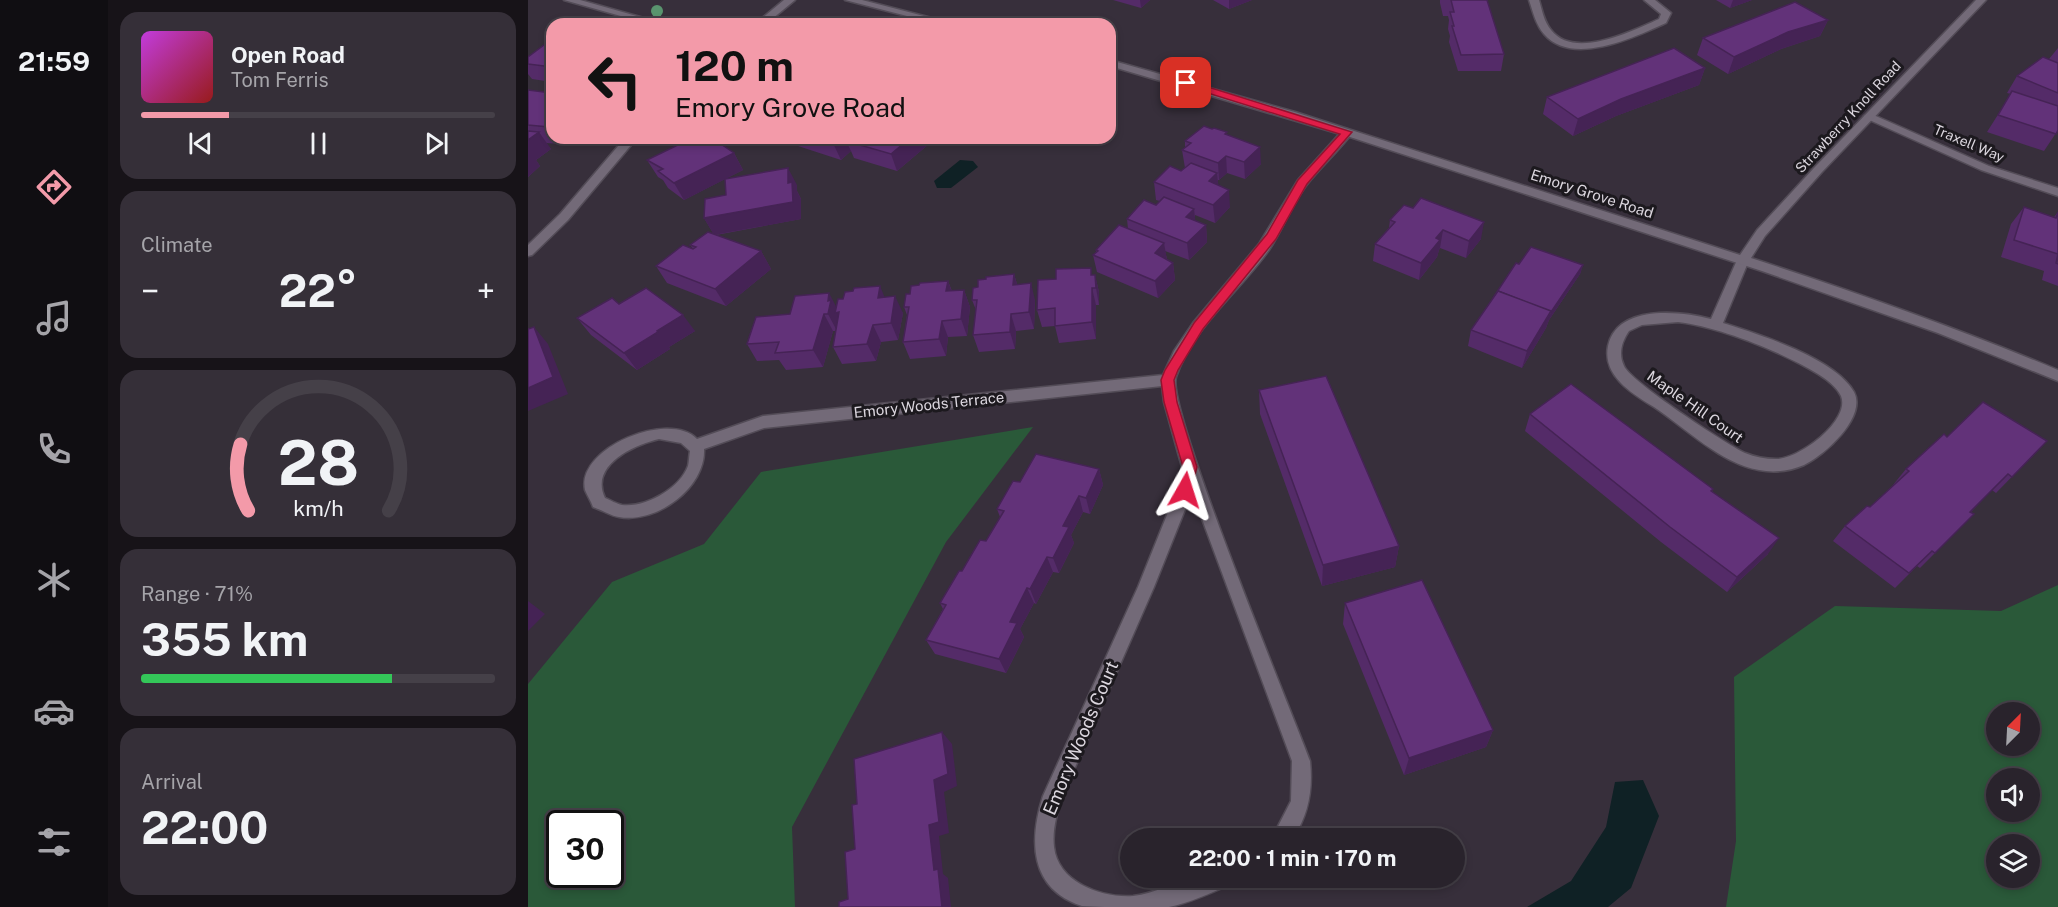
<!DOCTYPE html>
<html lang="en">
<head>
<meta charset="utf-8">
<style>
  body { margin:0; font-family:"Public Sans",sans-serif; background:#352f38; color:#f1f3f6; height:100vh; display:flex; flex-direction:column; font-size:22px; white-space:nowrap }
  * { box-sizing:border-box; margin:0 }
  p { font-size:20px; color:#a5a4a9 }
  .icon { flex:none; width:33px; height:33px; fill:none; stroke:currentColor; stroke-width:2; stroke-linecap:round; stroke-linejoin:round }
  .map { position:relative; flex:1; overflow:hidden }
  .sheet { display:flex; flex-direction:column; gap:12px; padding:12px; background:#171318; width:420px }
  .sheet>* { flex:none }
  .banner { position:absolute; left:18px; top:18px; width:570px; height:126px; border-radius:18px; box-shadow:0 3px 9px #0003,0 0 0 2px #454048; background:#f39aa9; color:#111; overflow:hidden }
  .needle { width:39px; rotate:24deg }
  .controls { position:absolute; left:1458px; top:702px; display:grid; gap:12px }
  .controls a { display:grid; place-items:center; width:54px; height:54px; border-radius:50%; background:#29232c; box-shadow:0 3px 9px #0003,0 0 0 2px #454048; font-size:30px }
  .speed { position:absolute; left:18px; top:810px; display:flex; gap:12px; font-size:30px; font-weight:700; text-align:center }
  .speed>* { display:grid; place-content:center; width:78px; height:78px; border-radius:50%; background:#29232c; box-shadow:0 3px 9px #0003,0 0 0 2px #454048; line-height:1 }
  .speed .limit { border:3px solid #111; border-radius:9px; background:#fff; color:#111 }
  .pin { position:absolute; display:grid; place-items:center; width:51px; height:51px; color:#fff; margin:-26px; border-radius:12px; box-shadow:0 3px 9px #0006 }
  .me { position:absolute; width:66px; margin:-33px; rotate:6deg; stroke-linejoin:round; filter:drop-shadow(0 0 4px #0008) }
  .turn { display:flex; align-items:center; gap:21px; height:126px; padding:0 30px; font-size:27px }
  .turn .icon { width:78px; height:78px; stroke-width:2.5 }
  .turn b { display:block; font-size:42px; line-height:51px }
  .big { font-size:45px; font-weight:700; line-height:1.1 }
  .sheet .tile { flex:1; display:flex; flex-direction:column; justify-content:center; gap:9px; min-width:0; padding:0 21px; border-radius:18px; background:#352f38 }
  .sheet .dial { align-items:center; gap:0 }
  .dial svg { height:156px; overflow:visible; fill:none; stroke:#454048; stroke-width:7; stroke-linecap:round; text-anchor:middle }
  .dial text { fill:#f1f3f6; stroke:none }
  .song { display:flex; align-items:center; gap:18px }
  .cover { width:72px; height:72px; border-radius:9px; background:linear-gradient(135deg,hsl(290 70% 55%),hsl(0 70% 35%)) }
  .played { height:6px; border-radius:3px; background:linear-gradient(90deg,#f39aa9 25%,#454048 25%) }
  .keys { display:flex; justify-content:space-around; direction:ltr }
  .heat { display:flex; justify-content:space-between; align-items:center; font-size:33px; direction:ltr }
  .charge { height:9px; border-radius:4px; background:linear-gradient(90deg,#34c759 71%,#454048 0) }
  .trip { position:absolute; left:592px; top:828px; width:345px; height:60px; border-radius:30px; background:#29232c; box-shadow:0 3px 9px #0003,0 0 0 2px #454048; font-weight:700; line-height:60px; text-align:center }
  main { display:flex; flex:1; min-height:0 }
  .tab-bar { display:flex; flex-direction:column; width:108px; justify-content:space-around; align-items:center; background:#100e12; color:#a5a4a9 }
  .tab-bar .icon { width:42px; height:42px }
  .tab-bar .current { color:#f39aa9 }
  .tab-bar b { font-size:27px; color:#f1f3f6 }
  .map>svg:first-child { display:block }
  .green { fill:#2a5939; fill-rule:evenodd }
  .water { fill:#0f2125 }
  .lines { fill:none; stroke-linecap:round; stroke-linejoin:round }
  .street-casing { stroke:#534c57; stroke-width:3 }
  .secondary-casing { stroke:#534c57; stroke-width:3 }
  .street { fill:#736a78; fill-rule:evenodd }
  .secondary { fill:#736a78; fill-rule:evenodd }
  .tree { fill:#59946e }
  .wall { fill:#542b68 }
  .shaded-wall { fill:#452355 }
  .building { fill:#623279; stroke:#452355; stroke-width:1.5 }
  .route { fill:#e11d48; stroke:#92132f; stroke-width:1.5 }
  .labels { text-anchor:middle; stroke-width:6; stroke-linejoin:round; paint-order:stroke }
  .far-street-label { font-size:14px; fill:#dbd6de; stroke:#1c191e }
  .street-label { font-size:15px; fill:#dbd6de; stroke:#1c191e }
  .near-street-label { font-size:18px; fill:#dbd6de; stroke:#1c191e }
</style>
</head>
<body>
<main>
<nav class="tab-bar">
<b>21:59</b>
<svg class="icon current" aria-label="directions" viewBox="0 0 24 24"><path d="M12 3l9 9-9 9-9-9zM9 14v-3h6M13 9l2 2-2 2"/></svg>
<svg class="icon" aria-label="music" viewBox="0 0 24 24"><path d="M9 18V5l10-2v13"/><circle cx="6" cy="18" r="3"/><circle cx="16" cy="16" r="3"/></svg>
<svg class="icon" aria-label="phone" viewBox="0 0 24 24"><path d="M5 4h4l2 5-3 2q2 4 5 5l2-3 5 2v4C11 20 4 13 5 4z"/></svg>
<svg class="icon" aria-label="climate" viewBox="0 0 24 24"><path d="M12 3v18M4 7l16 10M4 17L20 7"/></svg>
<svg class="icon" aria-label="car" viewBox="0 0 24 24"><path d="M5 17H2v-5l4-1 3-4h7l3 4 3 1v5h-3M9 17h6M6 11h13"/><circle cx="7" cy="17" r="2"/><circle cx="17" cy="17" r="2"/></svg>
<svg class="icon" aria-label="filters" viewBox="0 0 24 24"><path d="M4 7h16M4 17h16"/><circle cx="9" cy="7" r="2"/><circle cx="15" cy="17" r="2"/></svg>
</nav>
<section class="sheet">
<div class="tile">
<div class="song"><i class="cover"></i><div><b>Open Road</b><p>Tom Ferris</p></div></div>
<div class="played"></div>
<div class="keys"><svg class="icon" aria-label="previous" viewBox="0 0 24 24"><path d="M18 5L8 12l10 7zM5 5v14"/></svg><svg class="icon" aria-label="pause" viewBox="0 0 24 24"><path d="M8 5v14M16 5v14"/></svg><svg class="icon" aria-label="next" viewBox="0 0 24 24"><path d="M6 5l10 7-10 7zM19 5v14"/></svg></div>
</div>
<div class="tile"><p>Climate</p>
<div class="heat"><a>−</a><b class="big">22°</b><a>+</a></div>
</div>
<div class="tile dial"><svg viewBox="0 0 100 80">
<path d="M14 69A42 42 0 1 1 86 69"/>
<path d="M14 69A42 42 0 0 1 10 35" stroke="#f39aa9"/>
<text x="50" y="56" font-size="32" font-weight="700">28</text>
<text x="50" y="72" font-size="11">km/h</text>
</svg></div>
<div class="tile"><p>Range · 71%</p><b class="big">355 km</b><div class="charge"></div></div>
<div class="tile"><p>Arrival</p><b class="big">22:00</b></div>
</section>
<div class="map">
<svg width="1530" height="907" viewBox="0 0 1530 907">
  <rect width="100%" height="100%" fill="#372f3b"/>
  <g class="green">
    <path d="M 505,427 L 418,542 L 264,827 L 267,907 L 0,907 L 0,684 L 84,582 L 176,544 L 233,472 ZM 32,824 L 82,824 L 82,874 L 32,874 Z"/>
    <path d="M 1530,585 L 1530,907 L 1198,907 L 1208,841 L 1206,677 L 1307,606 L 1473,611 ZM 1468,712 L 1502,712 L 1502,746 L 1468,746 ZM 1468,778 L 1502,778 L 1502,812 L 1468,812 ZM 1468,844 L 1502,844 L 1502,878 L 1468,878 Z"/>
  </g>
  <g class="water">
    <polygon points="432,160 445,161 450,167 423,188 409,188 406,181"/>
    <polygon points="1115,780 1131,816 1103,888 1080,907 999,907 1043,881 1078,827 1087,782"/>
  </g>
  <g class="lines">
    <defs>
      <g id="street">
        <polygon points="36,0 52,0 137,24 121,24"/>
        <polygon points="256,0 267,0 238,24 227,24"/>
        <path d="M 1001,0 L 1011,0 C 1014,10 1016,22 1023,30 C 1046,60 1104,31 1131,19 L 1133,14 L 1116,0 L 1127,0 L 1143,13 L 1138,23 C 1107,37 1044,67 1016,34 C 1008,25 1005,12 1001,0 Z"/>
        <polygon points="1341,113 1461,166 1530,188 1530,196 1453,170 1337,118 1336,116"/>
        <path d="M 819,129 L 825,132 C 811,150 794,166 780,183 C 764,203 755,229 741,250 C 711,292 665,327 648,377 C 638,408 763,710 782,761 C 785,789 781,814 765,838 L 744,838 L 763,801 L 764,761 L 664,492 L 626,587 L 534,797 C 529,813 524,830 526,847 C 530,883 574,898 605,896 C 627,894 646,881 667,878 C 679,876 692,878 704,878 L 701,885 C 683,893 661,903 641,907 C 628,907 613,907 600,907 C 586,907 567,907 554,906 C 501,889 501,840 515,796 L 610,587 L 649,490 L 654,467 L 636,402 L 634,386 L 236,428 L 176,449 C 178,487 129,524 91,517 C 83,516 74,510 65,507 C 63,501 59,495 57,490 C 48,448 141,410 169,439 L 235,416 L 635,375 L 646,351 L 665,323 L 731,244 L 770,180 L 815,130 ZM 131,439 L 153,443 L 162,451 C 161,456 161,462 160,466 C 152,488 118,508 94,505 C 89,504 82,500 77,498 C 61,465 106,445 131,439 Z"/>
        <polygon points="97,138 109,138 40,220 4,255 0,256 0,245 32,214"/>
        <path d="M 1215,256 L 1221,260 L 1195,323 C 1230,334 1307,358 1326,392 C 1339,417 1297,455 1276,465 C 1262,471 1246,473 1231,470 C 1192,463 1159,429 1126,407 C 1105,394 1074,376 1080,346 C 1089,304 1152,311 1183,319 L 1209,260 ZM 1150,322 C 1192,327 1254,352 1290,374 C 1298,379 1309,387 1313,396 C 1323,421 1270,460 1248,459 C 1237,459 1227,457 1217,453 C 1198,444 1103,382 1096,366 C 1090,354 1094,341 1101,331 L 1114,325 Z"/>
      </g>
      <g id="secondary">
        <polygon points="317,0 334,0 427,24 410,24"/>
        <path d="M 1448,0 L 1458,0 L 1294,172 L 1237,236 L 1223,258 C 1327,292 1429,328 1530,370 L 1530,381 L 1410,333 L 1234,271 L 819,136 L 582,66 L 582,60 L 767,112 L 1212,255 L 1229,230 L 1286,168 Z"/>
      </g>
    </defs>
    <use href="#street" class="street-casing"/>
    <use href="#secondary" class="secondary-casing"/>
    <use href="#street" class="street"/>
    <use href="#secondary" class="secondary"/>
  </g>
  <circle class="tree" cx="129" cy="11" r="6"/>
  <g class="wall">
    <polygon points="585,0 622,0 613,8"/>
    <polygon points="685,0 724,0 701,9"/>
    <polygon points="912,0 959,0 976,54 973,71 930,71 921,42 922,36 920,29 921,20 920,16 915,16 912,3"/>
    <polygon points="1188,0 1224,0 1202,8"/>
    <polygon points="1300,20 1292,36 1253,49 1200,74 1169,55 1175,38"/>
    <polygon points="24,39 24,82 4,79 0,74 0,57"/>
    <polygon points="1530,48 1530,130 1516,151 1459,132 1483,94 1479,93 1489,76 1521,59"/>
    <polygon points="1177,68 1171,85 1088,116 1045,136 1015,114 1019,97"/>
    <polygon points="0,90 24,93 24,138 40,138 33,144 18,143 23,149 8,160 12,166 0,177"/>
    <polygon points="699,135 733,164 717,179 699,173 691,180 690,180 690,185 702,207 687,223 667,215 667,221 678,225 679,242 661,260 637,251 639,259 645,263 647,280 630,298 569,272 565,255 568,252 568,250 600,229 599,219 628,205 632,201 628,200 626,182 653,171 657,168 654,150 657,148 657,141"/>
    <polygon points="266,138 408,138 369,171 326,158 323,151 313,160 270,146"/>
    <polygon points="495,138 524,138 518,145"/>
    <polygon points="206,153 215,170 197,179 269,185 269,191 273,199 273,219 188,235 233,251 243,269 198,306 139,283 128,266 165,249 162,245 185,233 176,218 198,195 197,179 156,200 140,188 135,180 130,177 119,160"/>
    <polygon points="1496,207 1526,217 1530,212 1530,286 1514,280 1516,271 1473,257 1483,224"/>
    <polygon points="885,208 953,239 938,258 912,248 911,250 909,257 891,280 845,261 847,244 861,228 862,220"/>
    <polygon points="991,264 1055,265 1052,274 1021,320 1018,328 994,368 940,346 943,330"/>
    <polygon points="486,274 489,284 507,300 506,329 488,331 487,349 451,352 445,335 448,310 444,300 450,287"/>
    <polygon points="567,275 571,292 571,305 568,305 568,339 531,343 527,326 514,327 509,310"/>
    <polygon points="420,281 424,291 436,290 442,307 439,336 420,337 418,356 382,359 375,342 379,315 376,307 382,294"/>
    <polygon points="357,297 375,313 370,340 353,342 348,361 314,364 305,347 308,331 305,331 295,367 258,370 251,360 229,361 219,344 262,314 308,307"/>
    <polygon points="91,304 167,331 141,347 142,349 109,370 63,335 49,318"/>
    <polygon points="731,390 871,546 867,567 794,586 732,414"/>
    <polygon points="1002,414 1185,489 1184,491 1240,554 1199,592 1133,542 997,431"/>
    <polygon points="1419,437 1519,441 1468,493 1464,490 1443,512 1446,514 1392,568 1389,566 1367,588 1305,541 1317,526 1342,507 1366,486 1365,485 1378,469"/>
    <polygon points="571,469 575,485 562,514 555,512 543,535 546,543 531,573 525,572 508,604 506,603 492,629 496,637 478,673 407,654 398,640 415,609 412,603 458,541 472,517 469,509 492,482"/>
    <polygon points="817,603 965,730 958,747 876,775 815,624"/>
  </g>
  <g class="shaded-wall">
    <polygon points="612,0 622,0 613,8"/>
    <polygon points="701,0 724,0 701,9"/>
    <polygon points="1205,0 1224,0 1202,8"/>
    <polygon points="1300,20 1292,36 1253,49 1200,74 1206,57 1260,32"/>
    <polygon points="1177,68 1171,85 1088,116 1045,136 1050,119 1093,99"/>
    <polygon points="11,132 23,149 8,160 12,166 0,177 0,140"/>
    <polygon points="29,138 40,138 33,144"/>
    <polygon points="311,138 339,138 318,141 323,151 313,160 305,143"/>
    <polygon points="382,138 408,138 369,171 363,154"/>
    <polygon points="516,138 524,138 518,145"/>
    <polygon points="732,147 733,164 717,179 716,162"/>
    <polygon points="206,153 215,170 156,200 146,183"/>
    <polygon points="698,156 699,173 691,180 690,163"/>
    <polygon points="260,168 269,185 269,191 273,199 273,219 186,235 176,218 260,183"/>
    <polygon points="689,173 691,190 681,181"/>
    <polygon points="701,190 702,207 687,223 685,205"/>
    <polygon points="666,209 668,226 658,217"/>
    <polygon points="956,222 953,239 938,258 941,241"/>
    <polygon points="678,225 679,242 661,260 659,243"/>
    <polygon points="915,230 912,248 911,250 909,257 891,280 893,263 908,238"/>
    <polygon points="636,243 639,260 627,253"/>
    <polygon points="233,251 243,269 198,306 187,289"/>
    <polygon points="645,263 647,280 630,298 627,281"/>
    <polygon points="1055,265 1052,274 1021,320 1018,328 994,368 999,351 1018,320"/>
    <polygon points="486,274 491,291 485,285"/>
    <polygon points="567,275 571,292 571,305 568,288"/>
    <polygon points="420,281 426,298 418,291"/>
    <polygon points="503,283 507,300 506,329 501,312"/>
    <polygon points="352,286 359,303 350,298"/>
    <polygon points="564,288 568,305 568,339 564,322"/>
    <polygon points="436,290 442,307 439,336 433,319"/>
    <polygon points="301,293 311,312 309,331 300,314 300,301"/>
    <polygon points="367,296 375,313 370,340 363,323"/>
    <polygon points="296,314 305,331 295,367 285,350"/>
    <polygon points="483,314 488,331 487,349 482,332"/>
    <polygon points="155,315 167,331 141,347 142,349 109,370 96,353 129,331"/>
    <polygon points="414,321 420,337 418,356 411,339"/>
    <polygon points="345,325 353,342 348,361 339,344"/>
    <polygon points="6,327 20,344 40,394 0,411 0,388"/>
    <polygon points="571,469 575,485 562,514 558,498"/>
    <polygon points="551,496 555,512 543,535 546,543 531,573 525,558 535,526"/>
    <polygon points="1251,538 1240,554 1199,592 1209,577"/>
    <polygon points="871,546 867,567 794,586 795,565"/>
    <polygon points="519,557 525,572 508,604 502,589"/>
    <polygon points="499,588 506,603 492,629 496,637 478,673 471,659 482,622"/>
    <polygon points="0,601 17,614 0,631"/>
    <polygon points="965,730 958,747 876,775 881,758"/>
    <polygon points="414,732 424,744 429,786 416,792 421,833 411,836 415,874 420,878 423,907 414,907 406,870 401,825 406,780"/>
  </g>
  <g class="building">
    <polygon points="923,0 959,0 976,54 933,55 924,26 926,26 922,12 926,12"/>
    <polygon points="1267,2 1300,20 1260,32 1206,57 1175,38"/>
    <polygon points="24,39 24,67 0,64 0,57"/>
    <polygon points="1146,48 1177,68 1093,99 1050,119 1019,97"/>
    <polygon points="1515,57 1530,63 1530,93 1489,76"/>
    <polygon points="0,90 24,93 24,125 21,127 0,125"/>
    <polygon points="1484,91 1530,106 1530,130 1528,134 1470,115"/>
    <polygon points="676,126 684,129 686,128 699,132 697,134 732,147 716,162 698,156 690,163 654,150 663,143 657,141"/>
    <polygon points="0,131 11,132 0,140"/>
    <polygon points="164,138 184,138 206,153 146,183 130,171 135,169 119,160"/>
    <polygon points="291,138 311,138 305,143"/>
    <polygon points="322,138 382,138 363,154 318,141"/>
    <polygon points="663,163 689,173 681,181 701,190 685,205 626,182 642,166 653,171"/>
    <polygon points="260,168 260,183 264,182 265,202 176,218 177,199 198,195 197,179"/>
    <polygon points="636,197 666,209 658,217 678,225 659,243 599,219 616,200 628,205"/>
    <polygon points="893,198 956,222 941,241 915,230 908,238 912,240 893,263 847,244 867,222 862,220 876,205 885,208"/>
    <polygon points="1496,207 1528,218 1530,212 1530,264 1528,263 1530,254 1486,240"/>
    <polygon points="591,225 636,243 627,253 645,263 627,281 565,255 570,251 568,250"/>
    <polygon points="180,232 233,251 187,289 128,266 155,245 165,249 168,247 162,245"/>
    <polygon points="1003,247 1055,265 1023,312 970,291 965,298 988,263 991,264"/>
    <polygon points="563,268 563,275 567,275 568,288 564,288 564,322 527,326 527,308 509,310 510,280 528,279 528,269"/>
    <polygon points="486,274 485,285 503,283 501,312 483,314 482,332 445,335 449,300 444,300 445,288 450,287 450,280 458,279 458,277"/>
    <polygon points="420,281 418,291 436,290 433,319 414,321 411,339 375,342 381,307 376,307 378,294 382,294 383,286 391,285 392,283"/>
    <polygon points="352,286 350,298 367,296 363,323 345,325 339,344 305,347 311,312 307,313 310,299 315,299 317,292 325,291 326,288"/>
    <polygon points="118,288 155,315 129,331 130,332 96,353 49,318 84,298 91,304"/>
    <polygon points="970,291 1023,311 999,351 943,330"/>
    <polygon points="301,293 300,301 303,300 300,314 296,314 285,350 247,353 251,342 219,344 228,317 262,314 267,296"/>
    <polygon points="6,327 25,377 0,388 0,329"/>
    <polygon points="798,376 871,546 795,565 731,390"/>
    <polygon points="1043,384 1185,489 1183,491 1251,538 1209,577 1142,527 1002,414"/>
    <polygon points="1455,402 1519,441 1484,477 1480,474 1442,512 1446,514 1407,553 1404,551 1381,573 1317,526 1339,506 1342,507 1381,471 1378,469 1416,434 1419,437"/>
    <polygon points="508,454 571,469 558,498 551,496 535,526 541,527 525,558 519,557 502,589 499,588 482,622 489,623 471,659 398,640 418,605 412,603 431,571 434,571 452,540 458,541 476,511 469,509 485,481 492,482"/>
    <polygon points="894,580 965,730 881,758 817,603"/>
    <polygon points="414,732 420,774 406,780 411,822 401,825 406,870 410,869 414,907 311,907 311,902 320,899 317,852 327,849 324,805 329,804 326,759"/>
  </g>
  <polygon class="route" points="654,81 661,81 824,132 779,184 748,239 675,329 650,370 646,380 649,402 669,467 662,494 652,494 650,490 655,467 636,402 633,380 637,370 666,323 739,234 770,180 812,134 654,85"/>
  <g class="labels">
    <g class="far-street-label">
      <text transform="translate(1320 117) rotate(-47)" y="5">Strawberry Knoll Road</text>
      <text transform="translate(1441 143) rotate(23)" y="5">Traxell Way</text>
    </g>
    <g class="street-label">
      <text transform="translate(1064 194) rotate(18)" y="5">Emory Grove Road</text>
      <text transform="translate(401 405) rotate(-6)" y="5">Emory Woods Terrace</text>
      <text transform="translate(1167 407) rotate(35)" y="5">Maple Hill Court</text>
    </g>
    <g class="near-street-label">
      <text transform="translate(553 738) rotate(-67)" y="6">Emory Woods Court</text>
    </g>
  </g>
</svg>
<div class="controls">
<a><svg class="needle" viewBox="-14 -14 28 28"><path d="M0-13l5 13h-10z" fill="#e53935"/><path d="M0 13l5-13h-10z" fill="#a5a4a9"/></svg></a>
<a><svg class="icon" aria-label="sound" viewBox="0 0 24 24"><path d="M4 9h4l5-4v14l-5-4H4zM17 9q2 3 0 6"/></svg></a>
<a><svg class="icon" aria-label="layers" viewBox="0 0 24 24"><path d="M12 4l9 5-9 5-9-5zM3 14l9 5 9-5"/></svg></a>
</div>
<div class="speed"><div class="limit">30</div></div>
<div class="pin" style="left:658px;top:83px;background:#d93025"><svg class="icon" aria-label="arrive" viewBox="0 0 24 24"><path d="M6 21V4h12l-3 4 3 4H6"/></svg></div>
<svg class="me" style="left:657px;top:490px" viewBox="-20 -20 40 40"><path d="M0-17L14 15 0 8-14 15z" fill="#e11d48" stroke="#fff" stroke-width="4"/></svg>
<div class="trip">22:00 · 1 min · 170 m</div>
<div class="banner">
<div class="turn"><svg class="icon" aria-label="left" viewBox="0 0 24 24"><path d="M17 20v-9H6M10 6l-5 5 5 5"/></svg><div><b>120 m</b>Emory Grove Road</div></div>
</div>
</div>
</main>
</body>
</html>
